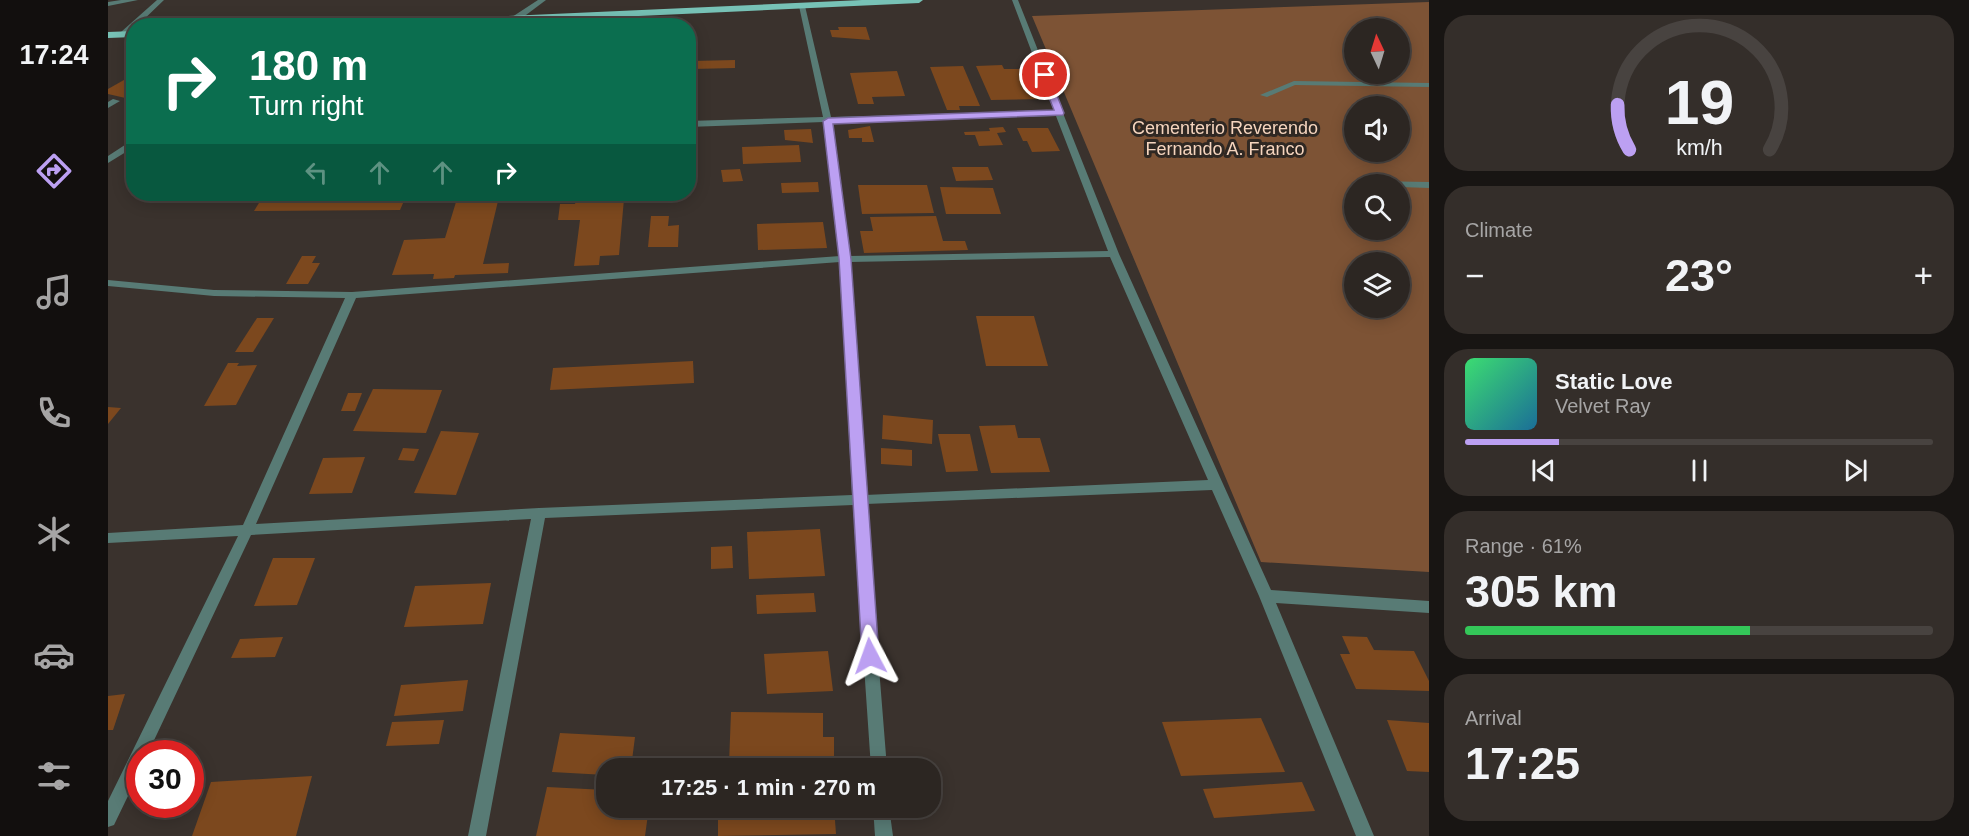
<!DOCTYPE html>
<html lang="en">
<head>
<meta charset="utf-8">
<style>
  body { margin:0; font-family:Arial,sans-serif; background:#342e2a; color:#f1f3f6; height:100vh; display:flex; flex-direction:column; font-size:22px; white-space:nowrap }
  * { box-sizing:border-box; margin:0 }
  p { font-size:20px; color:#a6a5a5 }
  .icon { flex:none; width:33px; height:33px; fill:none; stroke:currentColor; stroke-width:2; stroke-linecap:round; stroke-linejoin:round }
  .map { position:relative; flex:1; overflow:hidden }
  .side { display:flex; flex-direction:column; gap:15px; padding:15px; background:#181513; width:540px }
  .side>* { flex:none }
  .banner { position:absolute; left:18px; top:18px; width:570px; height:183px; border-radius:24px; box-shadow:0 3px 15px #0003,0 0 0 2px #484340; background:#0b6e4f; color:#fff; overflow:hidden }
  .needle { width:39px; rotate:356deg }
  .tools { position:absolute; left:1236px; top:18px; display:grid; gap:12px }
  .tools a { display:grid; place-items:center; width:66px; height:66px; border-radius:50%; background:#2c2622; box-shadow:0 3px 15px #0003,0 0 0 2px #484340; font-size:30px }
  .speed { position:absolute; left:18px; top:740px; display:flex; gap:12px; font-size:30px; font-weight:700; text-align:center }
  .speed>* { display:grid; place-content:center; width:78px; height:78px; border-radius:50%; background:#2c2622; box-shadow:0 3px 15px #0003,0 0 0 2px #484340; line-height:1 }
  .speed .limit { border:9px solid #d22; background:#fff; color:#111 }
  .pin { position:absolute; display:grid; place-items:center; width:51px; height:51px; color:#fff; margin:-26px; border:3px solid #fff; border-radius:50%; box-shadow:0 2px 6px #0007 }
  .me { position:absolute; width:66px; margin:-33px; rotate:356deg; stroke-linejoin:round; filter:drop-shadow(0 0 4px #0008) }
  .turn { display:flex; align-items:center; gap:21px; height:126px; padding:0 24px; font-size:27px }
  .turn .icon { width:78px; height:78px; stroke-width:2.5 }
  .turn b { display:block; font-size:42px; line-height:51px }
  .lanes { display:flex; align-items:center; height:57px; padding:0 24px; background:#0003; justify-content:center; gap:30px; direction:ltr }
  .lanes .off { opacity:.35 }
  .big { font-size:45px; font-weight:800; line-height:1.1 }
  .side .tile { flex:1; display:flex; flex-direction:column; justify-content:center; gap:9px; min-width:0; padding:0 21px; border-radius:24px; background:#342e2a }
  .side .dial { align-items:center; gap:0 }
  .dial svg { height:156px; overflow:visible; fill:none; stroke:#484340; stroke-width:7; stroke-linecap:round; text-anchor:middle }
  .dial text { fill:#f1f3f6; stroke:none }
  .song { display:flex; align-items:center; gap:18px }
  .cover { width:72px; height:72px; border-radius:9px; background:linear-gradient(135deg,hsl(140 70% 55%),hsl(200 70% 35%)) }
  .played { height:6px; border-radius:3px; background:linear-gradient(90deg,#bca0f2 20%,#484340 20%) }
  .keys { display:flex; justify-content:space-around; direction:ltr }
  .heat { display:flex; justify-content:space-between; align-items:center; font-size:33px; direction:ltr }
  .charge { height:9px; border-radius:4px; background:linear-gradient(90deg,#34c759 61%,#484340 0) }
  .trip { position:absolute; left:488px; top:758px; width:345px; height:60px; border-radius:24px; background:#2c2622; box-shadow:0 3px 15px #0003,0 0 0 2px #484340; font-weight:800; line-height:60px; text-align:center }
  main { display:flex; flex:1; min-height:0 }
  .menu { display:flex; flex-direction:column; width:108px; justify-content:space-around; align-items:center; background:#120f0e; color:#a6a5a5 }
  .menu .icon { width:42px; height:42px }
  .menu .selected { color:#bca0f2 }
  .menu b { font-size:27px; color:#f1f3f6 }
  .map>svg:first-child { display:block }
  .green { fill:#7d5335; fill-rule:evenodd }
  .building { fill:#7c481e }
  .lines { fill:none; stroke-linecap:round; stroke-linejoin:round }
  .service { fill:#587b75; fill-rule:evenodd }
  .minor { fill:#587b75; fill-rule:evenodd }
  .primary { fill:#77c2b6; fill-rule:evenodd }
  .route { fill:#bca0f2; stroke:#7a689d; stroke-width:1.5 }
  .labels { text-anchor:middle; stroke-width:6; stroke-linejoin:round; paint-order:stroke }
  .far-park-label { font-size:18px; fill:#f6d5be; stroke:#2f2823 }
</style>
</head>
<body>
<main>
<nav class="menu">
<b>17:24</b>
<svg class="icon selected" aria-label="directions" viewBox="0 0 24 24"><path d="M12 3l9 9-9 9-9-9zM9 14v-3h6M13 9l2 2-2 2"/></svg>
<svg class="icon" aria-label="music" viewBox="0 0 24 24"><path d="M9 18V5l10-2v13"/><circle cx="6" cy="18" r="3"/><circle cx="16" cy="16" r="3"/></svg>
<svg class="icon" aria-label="phone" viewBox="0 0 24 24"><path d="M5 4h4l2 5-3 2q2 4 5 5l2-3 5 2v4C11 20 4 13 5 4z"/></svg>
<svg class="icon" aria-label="climate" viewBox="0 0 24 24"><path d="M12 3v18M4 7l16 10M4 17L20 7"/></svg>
<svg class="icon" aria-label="car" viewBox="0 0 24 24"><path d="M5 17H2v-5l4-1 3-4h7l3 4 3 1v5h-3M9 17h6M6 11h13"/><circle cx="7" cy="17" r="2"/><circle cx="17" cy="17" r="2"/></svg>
<svg class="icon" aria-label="filters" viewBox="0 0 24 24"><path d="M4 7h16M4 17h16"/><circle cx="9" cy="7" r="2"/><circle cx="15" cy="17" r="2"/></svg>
</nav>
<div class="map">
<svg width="1321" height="836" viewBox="0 0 1321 836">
  <rect width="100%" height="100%" fill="#3a322d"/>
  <path class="green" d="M 1321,2 L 1321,572 L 1153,562 L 924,16 ZM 1246,28 L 1292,28 L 1292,74 L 1246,74 ZM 1246,106 L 1292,106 L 1292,152 L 1246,152 ZM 1246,184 L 1292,184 L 1292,230 L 1246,230 ZM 1246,262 L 1292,262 L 1292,308 L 1246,308 Z"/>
  <g class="building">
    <polygon points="730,27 758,27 762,40 724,37 722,30 731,30"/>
    <polygon points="627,60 627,68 584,69 584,61"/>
    <polygon points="894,65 896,69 918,69 933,99 883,100 868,66"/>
    <polygon points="855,66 872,106 851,106 852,110 839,110 822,67"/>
    <polygon points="789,71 797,96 764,97 766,104 750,104 742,73"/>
    <polygon points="23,76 26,77 26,100 0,94 0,89"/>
    <polygon points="762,126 766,142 754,142 754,138 741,138 740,130"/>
    <polygon points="895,127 898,132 889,133 895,145 871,146 867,135 857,135 856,132 882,131 881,128"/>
    <polygon points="909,128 940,128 952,151 924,152 919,141 915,141"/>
    <polygon points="703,129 705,143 677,140 676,130"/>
    <polygon points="691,145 693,162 635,164 634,147"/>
    <polygon points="844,167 880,167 885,180 848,181"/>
    <polygon points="632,169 635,181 615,182 613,170"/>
    <polygon points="710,182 711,192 674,193 673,183"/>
    <polygon points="750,185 819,185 826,213 754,214"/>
    <polygon points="832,187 885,188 893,214 838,214"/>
    <polygon points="161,194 299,194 292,210 146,211 154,198"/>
    <polygon points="541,194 563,194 563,197 540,197"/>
    <polygon points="516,199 511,255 492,256 491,265 466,266 472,220 450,220 452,204 467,204 468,200"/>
    <polygon points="390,201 375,264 401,263 400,273 347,275 346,278 325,279 326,274 284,275 296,240 337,238 348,202"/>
    <polygon points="543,216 561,216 560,226 571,225 570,247 540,247"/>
    <polygon points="828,216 835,241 857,241 860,250 756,253 752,231 765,231 762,217"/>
    <polygon points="715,222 719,248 650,250 649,224"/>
    <polygon points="194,256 208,256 204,263 212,263 200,284 178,284"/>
    <polygon points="868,316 926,316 940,366 878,366"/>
    <polygon points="149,318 166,318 145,352 127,352"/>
    <polygon points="585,361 586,383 442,390 445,368"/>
    <polygon points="120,363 131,363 129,366 149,365 128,405 96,406"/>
    <polygon points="265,389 334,390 318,433 245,431"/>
    <polygon points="240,393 254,393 247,411 233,411"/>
    <polygon points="0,407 13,408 0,424"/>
    <polygon points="775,415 825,420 824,444 774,439"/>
    <polygon points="907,425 910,438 932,438 942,472 883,473 871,426"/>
    <polygon points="333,431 371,433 348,495 306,493"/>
    <polygon points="830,434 862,434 870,471 838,472"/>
    <polygon points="295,448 311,449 306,461 290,460"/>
    <polygon points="773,448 804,450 804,466 773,464"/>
    <polygon points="257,457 244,493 201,494 215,458"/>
    <polygon points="712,529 717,576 641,579 639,532"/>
    <polygon points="624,546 625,568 603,569 603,547"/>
    <polygon points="165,558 207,558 189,605 146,606"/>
    <polygon points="383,583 375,624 296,627 307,586"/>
    <polygon points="706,593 708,612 649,614 648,595"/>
    <polygon points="1234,636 1259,637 1266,650 1306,651 1321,681 1321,691 1248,689 1232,654 1242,654"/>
    <polygon points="175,637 167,657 123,658 132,639"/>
    <polygon points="720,651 725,691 659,694 656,654"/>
    <polygon points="360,680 355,711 286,716 293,685"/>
    <polygon points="17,694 5,730 0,730 0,696"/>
    <polygon points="623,712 715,713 715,737 726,737 726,765 621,764"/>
    <polygon points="1153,718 1177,772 1073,776 1054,722"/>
    <polygon points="336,720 331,744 278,746 284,722"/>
    <polygon points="1279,720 1321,723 1321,772 1299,771"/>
    <polygon points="452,733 527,737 523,768 498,768 498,775 444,772"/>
    <polygon points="204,776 188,836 84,836 103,782"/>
    <polygon points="1194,782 1207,811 1106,818 1095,789"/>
    <polygon points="439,787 498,790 498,807 541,807 537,836 428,836"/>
    <polygon points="610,807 726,807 728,834 610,836"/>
  </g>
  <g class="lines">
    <g class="service">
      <polygon points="13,0 30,0 0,6 0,2"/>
      <polygon points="519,13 525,14 522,26 515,26"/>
      <polygon points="1186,81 1321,83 1321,87 1187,85 1159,97 1152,95"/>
      <polygon points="5,99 12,101 0,108 0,102"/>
      <polygon points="1262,181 1321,182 1321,188 1292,187 1292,184 1257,184"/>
    </g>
    <g class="minor">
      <polygon points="49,0 56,0 29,26 26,26 26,29 19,36 13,36 13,32"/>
      <polygon points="430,0 438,0 410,21 404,21 404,17"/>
      <path d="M 904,0 L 910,0 L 1011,254 L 1163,590 L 1321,601 L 1321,613 L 1168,603 L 1266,836 L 1248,836 L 1151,596 L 1104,490 L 758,504 L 779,768 L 763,768 L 745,505 L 437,518 L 378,836 L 360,836 L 423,519 L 143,535 L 40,753 L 32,753 L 32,771 L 6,825 L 0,827 L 0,801 L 130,536 L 0,543 L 0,533 L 135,525 L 237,298 L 106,296 L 0,286 L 0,280 L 106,290 L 244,292 L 732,256 L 716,122 L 580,127 L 580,121 L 715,117 L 691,6 L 694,4 L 697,6 L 723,117 L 946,111 ZM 948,116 L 1000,251 L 742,256 L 724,122 ZM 1002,257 L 1100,480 L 757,495 L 742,262 ZM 732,262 L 744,495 L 431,508 L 148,524 L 248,298 Z"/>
      <polygon points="23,141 26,141 26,147 0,163 0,156"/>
      <polygon points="765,807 781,807 785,836 767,836"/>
    </g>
    <g class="primary">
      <polygon points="754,0 815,0 811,3 314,26 241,26 245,23"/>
      <polygon points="26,31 26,37 0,38 0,32"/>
    </g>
  </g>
  <polygon class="route" points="937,72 941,75 956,113 955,115 725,124 743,259 771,656 768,661 762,663 756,661 754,656 731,259 715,121 720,118 946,110 932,75"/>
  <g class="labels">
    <g class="far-park-label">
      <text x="1117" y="134">Cementerio Reverendo<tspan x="1117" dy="21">Fernando A. Franco</tspan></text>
    </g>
  </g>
</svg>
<div class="tools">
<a><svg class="needle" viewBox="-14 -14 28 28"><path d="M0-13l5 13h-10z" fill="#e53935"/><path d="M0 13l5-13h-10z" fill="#a6a5a5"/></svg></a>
<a><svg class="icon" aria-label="sound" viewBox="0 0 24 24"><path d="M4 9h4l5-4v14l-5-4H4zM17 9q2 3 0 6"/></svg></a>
<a><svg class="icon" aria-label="search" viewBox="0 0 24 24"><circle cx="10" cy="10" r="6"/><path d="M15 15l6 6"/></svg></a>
<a><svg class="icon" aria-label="layers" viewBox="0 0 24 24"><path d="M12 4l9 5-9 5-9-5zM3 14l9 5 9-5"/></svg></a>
</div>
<div class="speed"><div class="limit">30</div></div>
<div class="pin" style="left:937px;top:75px;background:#d93025"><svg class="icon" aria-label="arrive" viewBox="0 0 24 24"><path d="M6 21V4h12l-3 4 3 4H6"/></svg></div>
<svg class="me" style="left:762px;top:656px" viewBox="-20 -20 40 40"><path d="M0-17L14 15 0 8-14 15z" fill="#bca0f2" stroke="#fff" stroke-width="4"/></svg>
<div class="trip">17:25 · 1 min · 270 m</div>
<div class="banner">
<div class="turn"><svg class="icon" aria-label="right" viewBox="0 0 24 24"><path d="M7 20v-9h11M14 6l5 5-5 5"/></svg><div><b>180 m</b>Turn right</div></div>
<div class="lanes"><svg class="icon off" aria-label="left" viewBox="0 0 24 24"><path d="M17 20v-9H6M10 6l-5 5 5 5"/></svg><svg class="icon off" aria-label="ahead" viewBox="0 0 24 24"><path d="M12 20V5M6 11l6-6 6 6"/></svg><svg class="icon off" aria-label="ahead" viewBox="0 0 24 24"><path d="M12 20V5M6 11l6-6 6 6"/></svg><svg class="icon" aria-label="right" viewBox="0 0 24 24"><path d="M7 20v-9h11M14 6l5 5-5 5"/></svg></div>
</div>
</div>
<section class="side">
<div class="tile dial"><svg viewBox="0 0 100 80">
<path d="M14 69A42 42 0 1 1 86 69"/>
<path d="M14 69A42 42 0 0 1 8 46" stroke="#bca0f2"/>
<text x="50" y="56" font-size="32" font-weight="700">19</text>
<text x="50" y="72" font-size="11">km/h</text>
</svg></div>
<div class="tile"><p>Climate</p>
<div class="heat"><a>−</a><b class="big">23°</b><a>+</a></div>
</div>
<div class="tile">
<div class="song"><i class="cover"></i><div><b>Static Love</b><p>Velvet Ray</p></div></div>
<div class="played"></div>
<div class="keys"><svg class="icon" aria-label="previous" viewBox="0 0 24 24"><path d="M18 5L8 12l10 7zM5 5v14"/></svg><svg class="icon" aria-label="pause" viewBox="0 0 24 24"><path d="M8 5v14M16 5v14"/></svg><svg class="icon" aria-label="next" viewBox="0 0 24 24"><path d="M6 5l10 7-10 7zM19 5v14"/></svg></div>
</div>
<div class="tile"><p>Range · 61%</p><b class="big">305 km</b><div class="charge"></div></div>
<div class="tile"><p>Arrival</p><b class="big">17:25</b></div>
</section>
</main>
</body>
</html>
